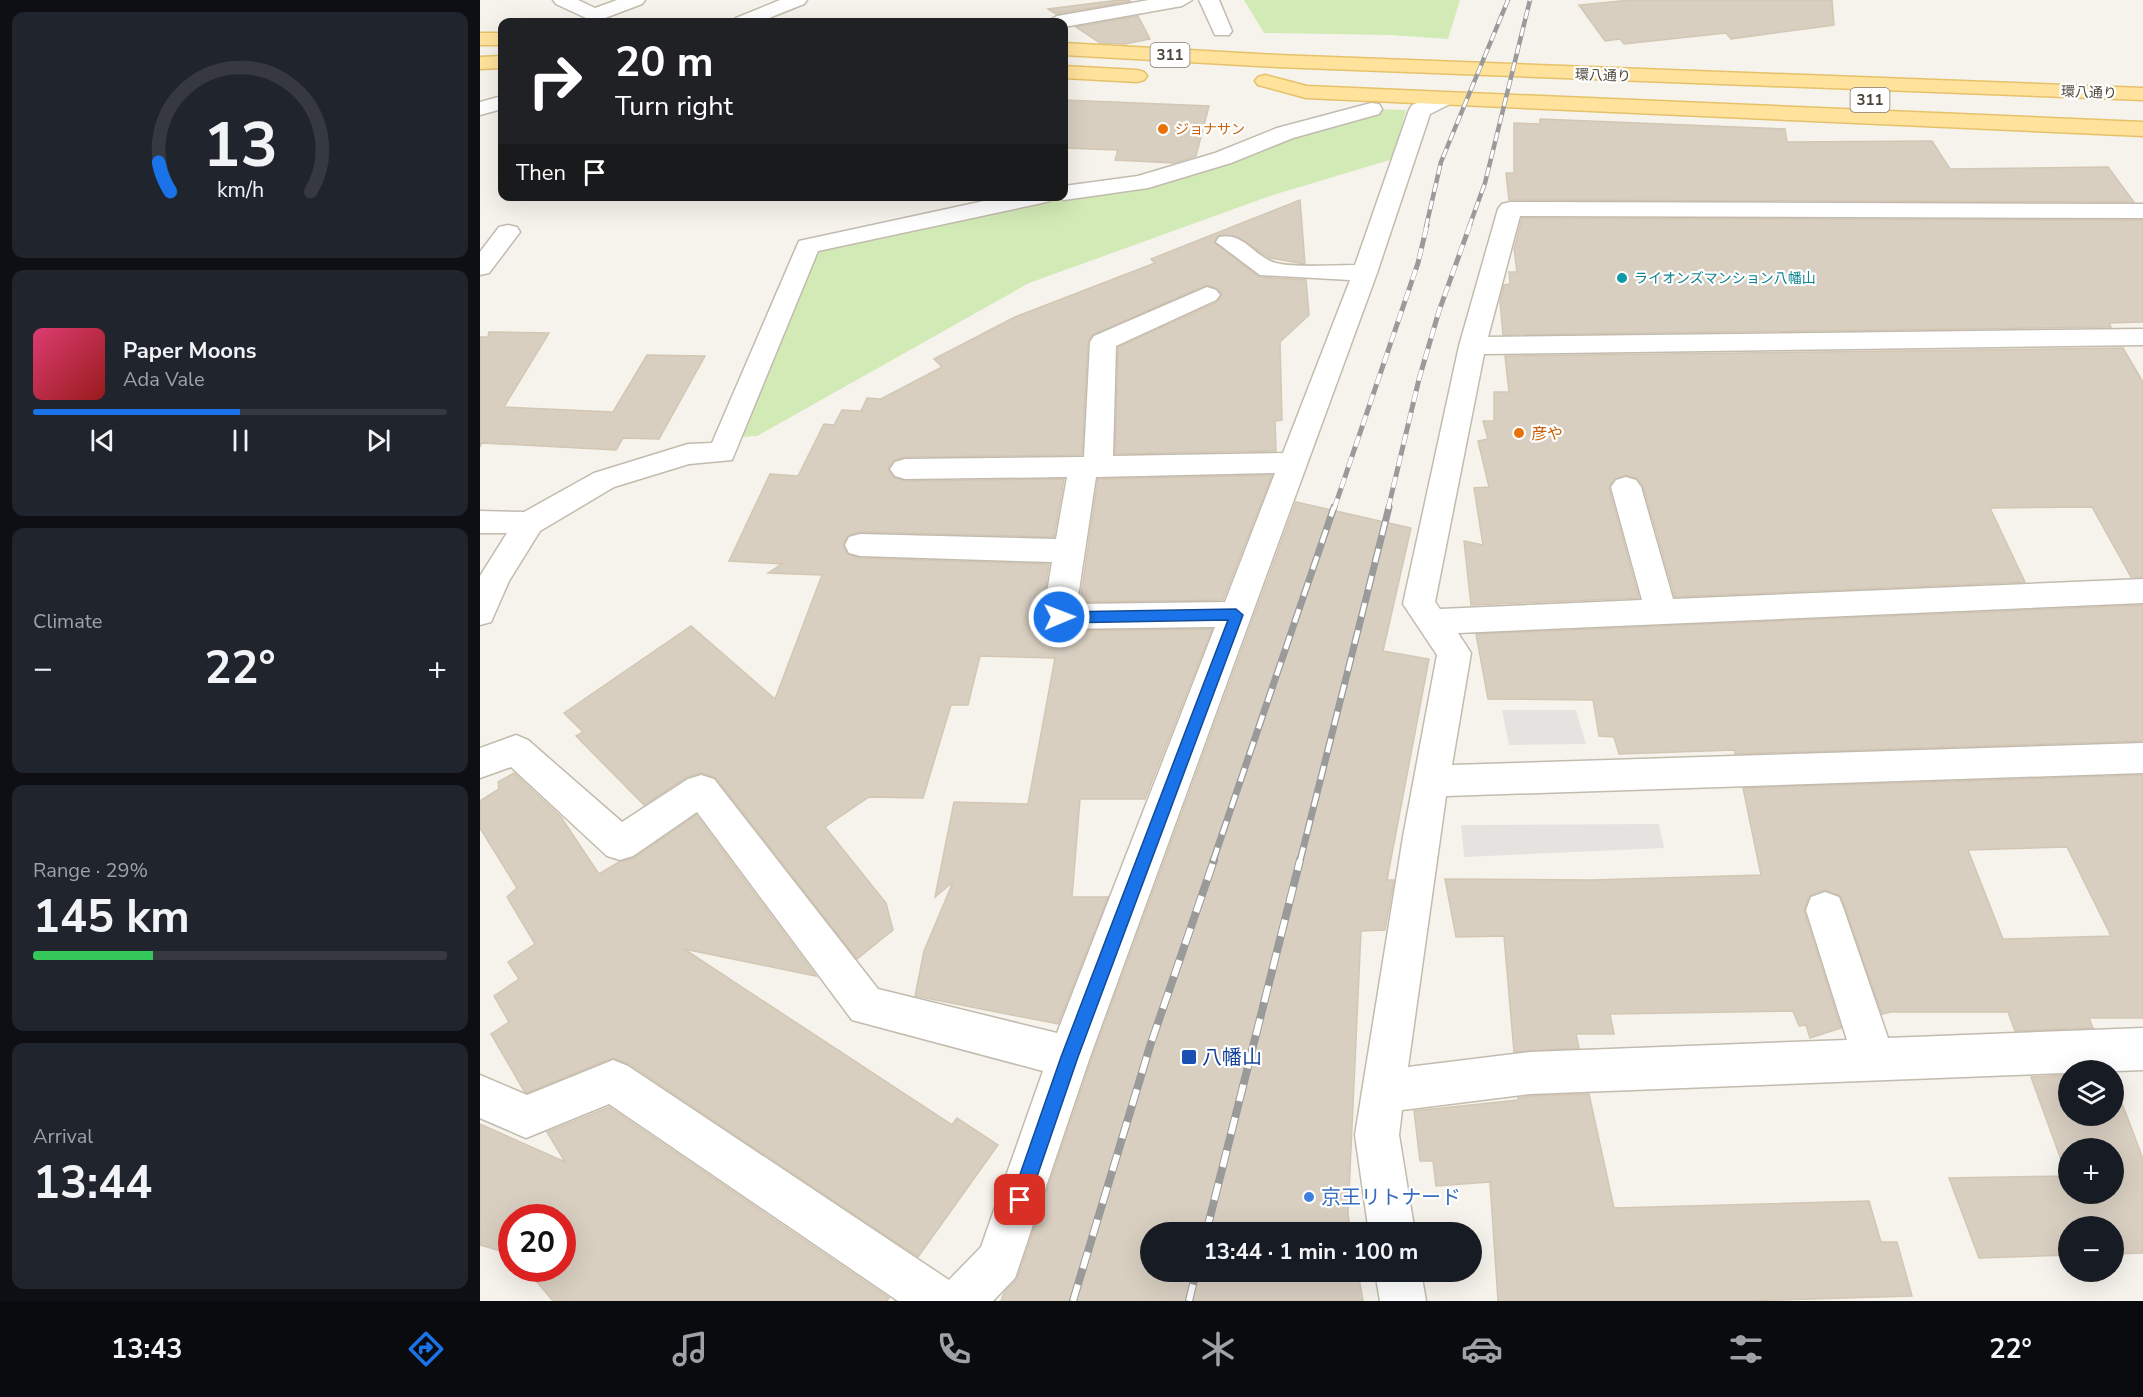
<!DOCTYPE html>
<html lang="en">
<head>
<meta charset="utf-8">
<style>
  body { margin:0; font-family:"Nunito Sans","Noto Sans JP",sans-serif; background:#20242c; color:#f1f3f6; height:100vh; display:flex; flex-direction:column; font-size:22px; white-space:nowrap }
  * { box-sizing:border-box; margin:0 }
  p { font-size:20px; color:#9ea1a6 }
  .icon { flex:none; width:33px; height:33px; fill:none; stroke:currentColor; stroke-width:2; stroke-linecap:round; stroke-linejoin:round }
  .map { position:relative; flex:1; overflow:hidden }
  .panel { display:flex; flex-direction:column; gap:12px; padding:12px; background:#0d0f14; width:480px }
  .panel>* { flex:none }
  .banner { position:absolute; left:18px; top:18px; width:570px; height:183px; border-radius:12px; box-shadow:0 6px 24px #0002; background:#202124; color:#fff; overflow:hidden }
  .fabs { position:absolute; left:1578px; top:1060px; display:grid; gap:12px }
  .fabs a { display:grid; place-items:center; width:66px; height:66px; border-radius:50%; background:#171b24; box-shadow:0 6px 24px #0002; font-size:30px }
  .speed { position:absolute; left:18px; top:1204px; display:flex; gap:12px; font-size:30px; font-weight:700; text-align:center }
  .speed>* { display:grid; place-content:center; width:78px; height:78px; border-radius:50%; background:#171b24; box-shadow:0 6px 24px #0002; line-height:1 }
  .speed .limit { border:9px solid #d22; background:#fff; color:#111 }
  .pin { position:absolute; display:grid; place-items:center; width:51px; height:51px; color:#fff; margin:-26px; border-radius:12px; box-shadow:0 3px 9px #0006 }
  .me { position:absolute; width:66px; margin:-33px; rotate:89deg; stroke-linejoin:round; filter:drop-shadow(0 0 4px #0008) }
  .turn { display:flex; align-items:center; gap:21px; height:126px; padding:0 18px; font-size:27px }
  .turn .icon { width:78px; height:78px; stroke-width:2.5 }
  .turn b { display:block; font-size:42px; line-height:51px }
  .then { display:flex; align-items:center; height:57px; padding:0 18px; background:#0003; gap:12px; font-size:22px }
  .big { font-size:45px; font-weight:700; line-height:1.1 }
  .panel .tile { flex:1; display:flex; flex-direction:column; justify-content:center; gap:9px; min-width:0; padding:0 21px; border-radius:12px; background:#20242c }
  .panel .dial { align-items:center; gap:0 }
  .dial svg { height:156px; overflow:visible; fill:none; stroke:#363941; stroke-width:7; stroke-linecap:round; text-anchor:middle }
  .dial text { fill:#f1f3f6; stroke:none }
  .song { display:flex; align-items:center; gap:18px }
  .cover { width:72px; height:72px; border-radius:9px; background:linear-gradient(135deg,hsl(340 70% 55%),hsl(0 70% 35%)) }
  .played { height:6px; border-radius:3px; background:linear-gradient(90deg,#1a73e8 50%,#363941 50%) }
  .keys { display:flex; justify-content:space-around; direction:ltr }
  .heat { display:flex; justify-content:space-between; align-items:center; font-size:33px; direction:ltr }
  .charge { height:9px; border-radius:4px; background:linear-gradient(90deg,#34c759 29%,#363941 0) }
  .trip { position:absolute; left:660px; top:1222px; width:342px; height:60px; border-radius:30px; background:#171b24; box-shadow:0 6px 24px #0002; font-weight:700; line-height:60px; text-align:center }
  .tab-bar { display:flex; height:96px; justify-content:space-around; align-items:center; background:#090b0e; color:#9ea1a6 }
  .tab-bar .icon { width:42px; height:42px }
  .tab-bar .on { color:#1a73e8 }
  .tab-bar b { font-size:27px; color:#f1f3f6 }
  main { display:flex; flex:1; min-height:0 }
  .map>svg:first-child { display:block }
  .green { fill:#d2eab5 }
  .parking { fill:#e5e3e0 }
  .building { fill:#d8cfc1; stroke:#d3c7b4; stroke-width:1.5; fill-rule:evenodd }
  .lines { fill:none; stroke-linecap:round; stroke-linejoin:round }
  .minor-casing { stroke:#c2bbae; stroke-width:3 }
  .major-casing { stroke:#e6c16a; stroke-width:3 }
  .minor { fill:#fff; fill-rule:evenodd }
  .major { fill:#ffe39c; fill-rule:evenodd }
  .rail-far3-casing { stroke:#9a9a9a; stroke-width:4.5 }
  .rail-far2-casing { stroke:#9a9a9a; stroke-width:5 }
  .rail-far1-casing { stroke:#9a9a9a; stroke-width:7 }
  .rail-casing { stroke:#9a9a9a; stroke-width:8 }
  .rail-far3 { stroke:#fff; stroke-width:3; stroke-dasharray:9; stroke-linecap:butt }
  .rail-far2 { stroke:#fff; stroke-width:4; stroke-dasharray:11; stroke-linecap:butt }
  .rail-far1 { stroke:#fff; stroke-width:4.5; stroke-dasharray:14; stroke-linecap:butt }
  .rail { stroke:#fff; stroke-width:6; stroke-dasharray:17; stroke-linecap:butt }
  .route { fill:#1a73e8; stroke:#114b97; stroke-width:1.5 }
  .food-dot { fill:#e8710a; stroke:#fff; stroke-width:2 }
  .culture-dot { fill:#0f9aa8; stroke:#fff; stroke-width:2 }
  .transit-dot { fill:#1a4fb4; stroke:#fff; stroke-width:2 }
  .shop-dot { fill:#3f7fe0; stroke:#fff; stroke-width:2 }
  .labels { text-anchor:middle; stroke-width:4.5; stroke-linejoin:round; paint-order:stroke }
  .far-street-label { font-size:14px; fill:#4b4439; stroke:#fff }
  .far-food-label { font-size:14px; fill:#c56008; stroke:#fff; text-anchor:start }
  .far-culture-label { font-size:14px; fill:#0d838f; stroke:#fff; text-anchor:start }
  .shield { fill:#fff; stroke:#817c74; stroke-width:1.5 }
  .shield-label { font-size:15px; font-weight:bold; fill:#4b4439 }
  .food-label { font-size:16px; fill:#c56008; stroke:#fff; text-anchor:start }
  .near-transit-label { font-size:20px; fill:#164399; stroke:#fff; text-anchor:start }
  .near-shop-label { font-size:20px; fill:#366cbe; stroke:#fff; text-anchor:start }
</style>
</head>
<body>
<main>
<section class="panel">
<div class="tile dial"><svg viewBox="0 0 100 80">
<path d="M14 69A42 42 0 1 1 86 69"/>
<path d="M14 69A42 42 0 0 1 8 54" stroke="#1a73e8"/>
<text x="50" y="56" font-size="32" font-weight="700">13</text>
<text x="50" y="72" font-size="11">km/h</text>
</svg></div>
<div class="tile">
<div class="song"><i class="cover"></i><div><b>Paper Moons</b><p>Ada Vale</p></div></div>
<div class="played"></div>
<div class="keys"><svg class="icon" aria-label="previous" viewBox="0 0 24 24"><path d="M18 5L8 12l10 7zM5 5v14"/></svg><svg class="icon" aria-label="pause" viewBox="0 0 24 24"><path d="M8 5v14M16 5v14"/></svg><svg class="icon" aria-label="next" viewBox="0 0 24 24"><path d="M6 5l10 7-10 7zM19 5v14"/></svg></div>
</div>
<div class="tile"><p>Climate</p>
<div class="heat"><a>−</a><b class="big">22°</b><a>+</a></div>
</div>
<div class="tile"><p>Range · 29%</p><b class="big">145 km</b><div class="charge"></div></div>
<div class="tile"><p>Arrival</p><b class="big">13:44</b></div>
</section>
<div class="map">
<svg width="1663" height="1301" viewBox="0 0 1663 1301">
  <rect width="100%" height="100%" fill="#f6f3ec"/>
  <g class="green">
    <polygon points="764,0 980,0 968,39 911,35 784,33"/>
    <polygon points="891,109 926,110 913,159 793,195 549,283 277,436 249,438 328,246 562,196 584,196 584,193 660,183"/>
  </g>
  <g class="parking">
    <polygon points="1022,710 1096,710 1106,744 1029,745"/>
    <polygon points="1179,824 1184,848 984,857 981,825"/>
  </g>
  <g class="building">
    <polygon points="639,0 651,1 576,14 568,9"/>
    <polygon points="1151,0 1352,0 1354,25 1251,39 1246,33 1144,44 1140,39 1125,41 1099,5"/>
    <polygon points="658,16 670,39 645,44 620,43 596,27"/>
    <polygon points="584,100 729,106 716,156 694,163 635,160 638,150 584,148"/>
    <polygon points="1060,119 1305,129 1307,142 1452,141 1470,169 1628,167 1654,202 1029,200 1026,173 1034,173 1034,123 1060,124"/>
    <polygon points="820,200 825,264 790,258 756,236 739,235 734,242 779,277 826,280 829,315 800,342 802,420 795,421 796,451 635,454 638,347 737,302 742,294 737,288 726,285 612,335 608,342 602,455 425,457 414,460 408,468 413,477 425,481 584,479 574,537 380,532 368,535 363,544 367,554 380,558 569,564 561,617 566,627 578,631 732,629 665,799 600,799 592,897 628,897 578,1024 435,996 444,951 473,882 455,897 474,802 548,804 575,658 500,656 488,705 471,705 443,798 389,797 345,827 406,903 413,930 377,959 236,778 222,773 207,777 164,805 96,736 103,732 84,713 211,626 295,699 342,575 288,573 302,564 249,561 290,474 318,476 344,424 354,425 362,410 381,411 387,398 401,399 462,367 454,359 535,317 675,263 671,259"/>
    <polygon points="1042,218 1663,220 1663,322 1629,323 1631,327 1023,335 1020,301 1024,285 1030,284 1029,272 1037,272 1034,249"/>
    <polygon points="9,332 69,333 24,407 133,412 167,355 225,356 179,439 143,438 136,450 2,443 0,447 0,337 8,337"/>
    <polygon points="1643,348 1663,382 1663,577 1651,577 1612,507 1510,508 1545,582 1195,597 1163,486 1157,478 1145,475 1134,479 1129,488 1159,598 991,605 984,541 1003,545 994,488 1009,487 998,441 1008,439 1003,421 1014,421 1014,392 1029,392 1025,356"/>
    <polygon points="792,475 743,600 600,602 618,479"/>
    <polygon points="816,502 931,528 903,651 949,659 907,880 914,880 905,930 881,931 868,1214 871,1233 670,1233 670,1272 878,1272 883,1301 521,1301 524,1293 537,1279 612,1058"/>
    <polygon points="1663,605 1663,741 1255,754 1255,750 1139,754 1134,737 1119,736 1113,700 1008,699 996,634"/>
    <polygon points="34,773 81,817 119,874 139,862 154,858 216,815 336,976 204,949 472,1125 477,1118 518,1145 438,1257 149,1064 132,1058 47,1093 44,1091 11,1034 29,1022 14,996 39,979 28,962 55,944 27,897 37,888 0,828 0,801 19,789 18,782"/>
    <path d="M 1663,775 L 1663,1018 L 1609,1018 L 1613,1028 L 1535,1031 L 1528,1012 L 1411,1012 L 1402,1014 L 1361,896 L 1344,890 L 1329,896 L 1324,911 L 1361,1028 L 1330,1038 L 1326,1025 L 1319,1026 L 1313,1011 L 1130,1014 L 1134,1034 L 1096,1034 L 1099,1048 L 1034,1052 L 1024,936 L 976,937 L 965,879 L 1112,880 L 1281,875 L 1263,788 ZM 1587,847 L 1631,936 L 1523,939 L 1488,850 Z"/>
    <path d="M 1588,1075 L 1588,1116 L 1634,1116 L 1634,1082 L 1663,1159 L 1663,1253 L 1634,1254 L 1634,1227 L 1588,1227 L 1588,1255 L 1499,1258 L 1469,1178 L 1587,1176 L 1551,1077 ZM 1588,1149 L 1634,1149 L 1634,1194 L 1588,1194 Z"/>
    <polygon points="1109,1094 1134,1208 1389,1201 1401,1242 1417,1242 1432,1296 1262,1301 1018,1301 1010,1182 956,1186 953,1161 940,1161 934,1111 1038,1100 1038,1098 1050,1096"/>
    <polygon points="129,1107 409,1298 407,1301 73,1301 46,1269 82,1269 82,1218 32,1218 32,1254 0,1245 0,1124 85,1162 67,1132"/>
  </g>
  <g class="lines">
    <defs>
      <g id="minor">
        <polygon points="73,0 98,0 115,8 137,0 165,0 162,4 125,18 126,22 108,22 106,18 76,4"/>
        <polygon points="300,0 327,0 324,4 279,22 253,22 256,18"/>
        <polygon points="669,0 712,0 702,6 584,27 584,22 567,22 577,16"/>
        <polygon points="719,0 739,0 752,31 749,35 735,35"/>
        <path d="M 962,93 L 970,94 L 973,99 L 970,104 L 950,114 L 897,273 L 610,1057 L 535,1278 L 513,1301 L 418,1301 L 129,1104 L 46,1138 L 0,1118 L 0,1075 L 47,1095 L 133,1060 L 148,1066 L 469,1280 L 501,1247 L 563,1071 L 372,1020 L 217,812 L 153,856 L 140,860 L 127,856 L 31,767 L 0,778 L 0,748 L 36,735 L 48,740 L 142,822 L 208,779 L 221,775 L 234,779 L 398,989 L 577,1033 L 735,627 L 579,629 L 568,626 L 563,617 L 572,562 L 380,556 L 369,553 L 365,545 L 369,537 L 380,534 L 576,539 L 587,477 L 425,479 L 415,476 L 410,469 L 415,462 L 425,459 L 604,457 L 610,342 L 614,336 L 727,287 L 736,290 L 740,295 L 736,300 L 636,346 L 633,456 L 803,453 L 870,280 L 780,275 L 736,242 L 739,237 C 764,231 775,258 796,263 C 816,268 853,265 875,265 L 929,110 L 932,105 ZM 795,473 L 745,602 L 597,604 L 616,477 Z"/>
        <polygon points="22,96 22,109 0,115 0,102"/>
        <polygon points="891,103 899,104 902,109 899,114 813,138 751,163 668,188 584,200 575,196 584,196 584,186 658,176 735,153 797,128"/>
        <polygon points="527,196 573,196 570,201 562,203 338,251 252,460 209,464 134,487 60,531 29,581 11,622 0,625 0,576 27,533 0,533 0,511 44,512 114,473 208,444 232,443 319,241"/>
        <polygon points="1030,202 1663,204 1663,218 1040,216 1008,337 1663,329 1663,345 1004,354 955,602 960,609 1162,600 1131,487 1136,480 1146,477 1156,480 1161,487 1193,599 1663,579 1663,603 978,633 991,653 972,765 1663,743 1663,773 966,796 928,1067 1050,1052 1367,1040 1326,910 1331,897 1345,892 1359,897 1364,910 1408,1038 1663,1028 1663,1070 1050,1094 922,1110 919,1135 935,1233 889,1233 875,1135 923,837 957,655 923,604 979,346 1018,209 1022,204"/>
        <polygon points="28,225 37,227 40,232 9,273 0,275 0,252 19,227"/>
        <polygon points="895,1272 941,1272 946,1301 900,1301"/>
      </g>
      <g id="major">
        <rect x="0" y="33" width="22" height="12"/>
        <polygon points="584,43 797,55 1663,88 1663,100 797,67 584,55"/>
        <polygon points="22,56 22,68 0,69 0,57"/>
        <polygon points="584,66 657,70 664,72 667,76 664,80 657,82 584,78"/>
        <polygon points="785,75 827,86 1663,122 1663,136 826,98 778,85 775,81 778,77"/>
      </g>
    </defs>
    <use href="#minor" class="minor-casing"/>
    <use href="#major" class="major-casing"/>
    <use href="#minor" class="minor"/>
    <use href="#major" class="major"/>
    <defs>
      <g id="rail-far3">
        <polyline points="946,227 961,162 1028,0"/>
        <polyline points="989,227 1005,183 1050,0"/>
      </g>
      <g id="rail-far2">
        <polyline points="854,509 938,263 947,225"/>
        <polyline points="908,509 939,379 959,311 990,225"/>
      </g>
      <g id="rail-far1">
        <polyline points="733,861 854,507"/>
        <polyline points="820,861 909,507"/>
      </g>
      <g id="rail">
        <polyline points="726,1233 820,860"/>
        <polyline points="593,1301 670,1046 734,860"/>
        <polyline points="709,1301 716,1272"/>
      </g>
    </defs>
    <use href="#rail-far3" class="rail-far3-casing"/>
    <use href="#rail-far2" class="rail-far2-casing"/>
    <use href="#rail-far1" class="rail-far1-casing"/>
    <use href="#rail" class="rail-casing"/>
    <use href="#rail-far3" class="rail-far3"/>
    <use href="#rail-far2" class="rail-far2"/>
    <use href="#rail-far1" class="rail-far1"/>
    <use href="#rail" class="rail"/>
  </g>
  <polygon class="route" points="756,609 763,615 598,1057 549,1200 546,1207 540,1209 533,1207 531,1200 581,1057 748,620 579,623 572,617 579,612"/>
  <g class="food-dot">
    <circle cx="683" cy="129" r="6"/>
    <circle cx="1039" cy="433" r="6"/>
  </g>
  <circle class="culture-dot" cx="1142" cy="278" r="6"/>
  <rect class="transit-dot" x="701" y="1049" width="16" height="16" rx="3"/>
  <circle class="shop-dot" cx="829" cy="1197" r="6"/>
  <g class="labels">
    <g class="far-street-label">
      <text transform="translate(1123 75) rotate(2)" y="5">環八通り</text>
      <text transform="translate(1609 92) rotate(2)" y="5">環八通り</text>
    </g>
    <g class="far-food-label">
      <text x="695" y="134">ジョナサン</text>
    </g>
    <g class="far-culture-label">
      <text x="1154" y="283">ライオンズマンション八幡山</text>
    </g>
    <g class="shield">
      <rect x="670.5" y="43" width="39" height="24" rx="4.5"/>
      <rect x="1370.5" y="88" width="39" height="24" rx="4.5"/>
    </g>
    <g class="shield-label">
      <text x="690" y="60">311</text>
      <text x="1390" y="105">311</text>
    </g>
    <g class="food-label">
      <text x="1051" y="439">彦や</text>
    </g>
    <g class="near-transit-label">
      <text x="722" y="1064">八幡山</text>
    </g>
    <g class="near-shop-label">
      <text x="841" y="1204">京王リトナード</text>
    </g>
  </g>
</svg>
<div class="fabs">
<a><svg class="icon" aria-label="layers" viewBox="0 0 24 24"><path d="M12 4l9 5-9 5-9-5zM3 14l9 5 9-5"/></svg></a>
<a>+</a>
<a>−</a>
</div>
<div class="speed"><div class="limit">20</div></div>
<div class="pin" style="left:540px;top:1200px;background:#d93025"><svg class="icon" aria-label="arrive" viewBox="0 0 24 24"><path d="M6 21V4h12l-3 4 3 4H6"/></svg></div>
<svg class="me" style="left:579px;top:617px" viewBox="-20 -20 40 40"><circle r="17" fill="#1a73e8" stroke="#fff" stroke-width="3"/><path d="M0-11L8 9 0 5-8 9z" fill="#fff"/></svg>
<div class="trip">13:44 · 1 min · 100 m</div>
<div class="banner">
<div class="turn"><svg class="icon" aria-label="right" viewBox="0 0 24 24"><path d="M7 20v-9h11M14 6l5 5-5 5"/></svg><div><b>20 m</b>Turn right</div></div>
<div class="then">Then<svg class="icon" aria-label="arrive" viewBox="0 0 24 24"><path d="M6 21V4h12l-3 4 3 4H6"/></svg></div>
</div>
</div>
</main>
<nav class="tab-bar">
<b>13:43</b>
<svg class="icon on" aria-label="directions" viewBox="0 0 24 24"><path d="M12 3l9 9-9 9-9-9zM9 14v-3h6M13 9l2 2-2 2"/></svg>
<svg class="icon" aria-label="music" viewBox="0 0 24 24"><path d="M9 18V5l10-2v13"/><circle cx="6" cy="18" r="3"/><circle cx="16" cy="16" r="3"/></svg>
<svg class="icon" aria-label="phone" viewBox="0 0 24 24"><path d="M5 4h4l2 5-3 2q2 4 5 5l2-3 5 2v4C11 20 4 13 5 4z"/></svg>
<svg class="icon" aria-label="climate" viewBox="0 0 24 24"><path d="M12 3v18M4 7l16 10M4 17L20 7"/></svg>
<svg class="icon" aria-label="car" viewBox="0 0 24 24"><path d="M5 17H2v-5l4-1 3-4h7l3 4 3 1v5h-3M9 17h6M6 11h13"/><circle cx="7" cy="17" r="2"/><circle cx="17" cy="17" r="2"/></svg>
<svg class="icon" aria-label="filters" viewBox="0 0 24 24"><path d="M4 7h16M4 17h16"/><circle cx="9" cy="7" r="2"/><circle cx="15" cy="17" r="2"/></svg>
<b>22°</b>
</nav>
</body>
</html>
